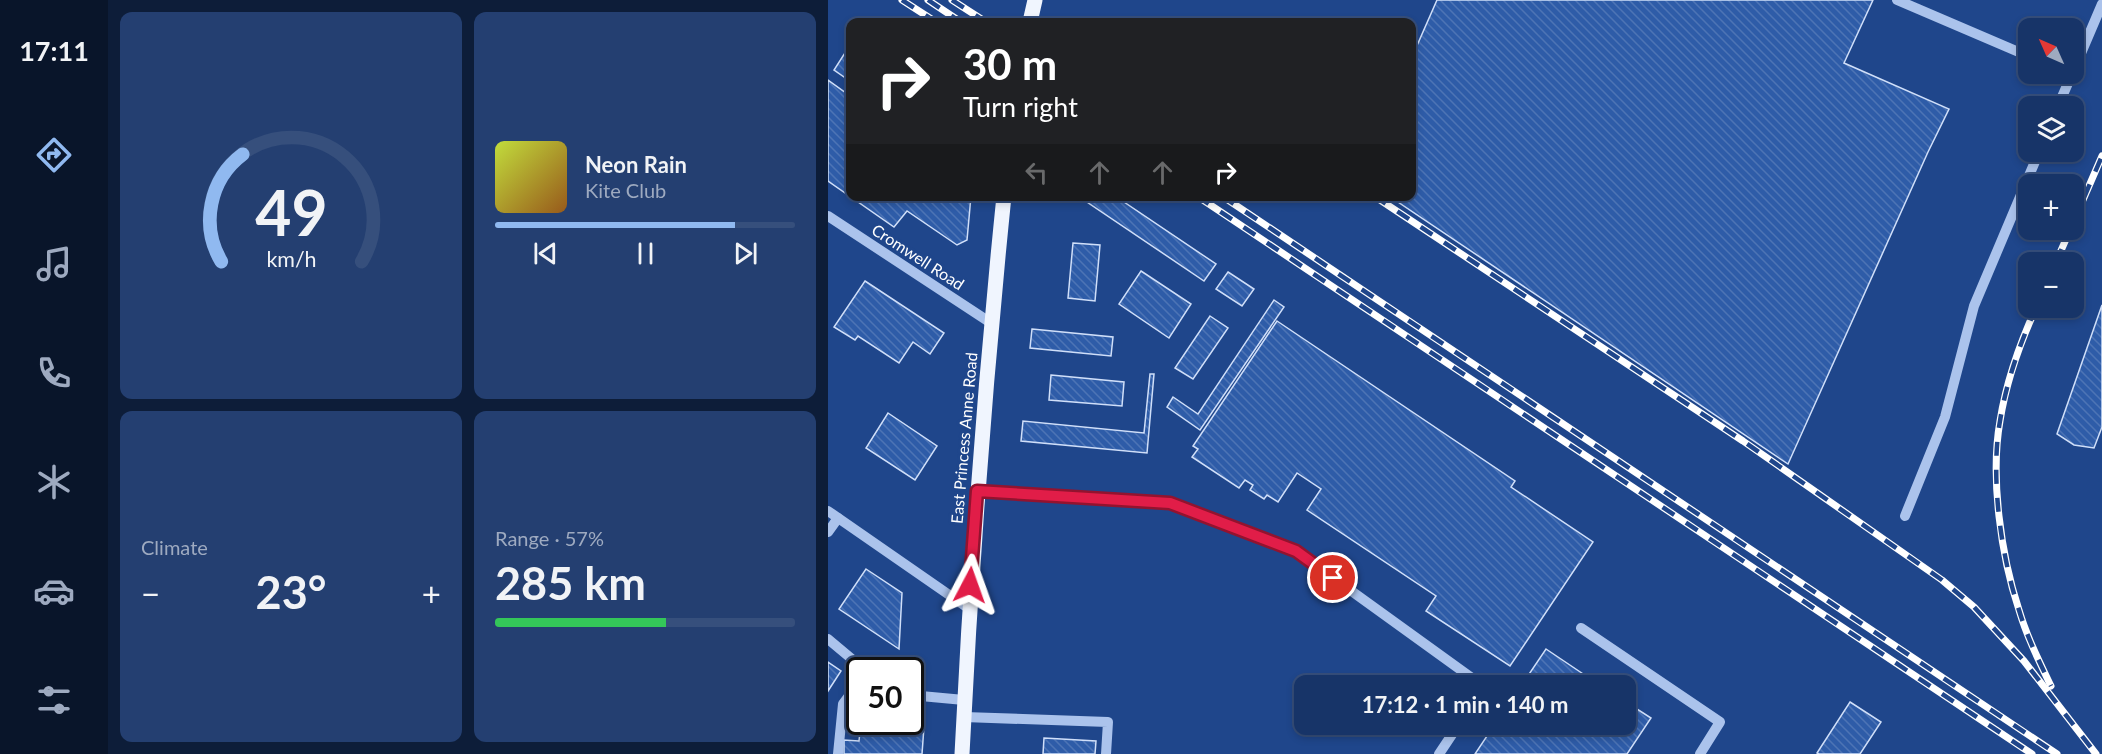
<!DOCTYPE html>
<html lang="en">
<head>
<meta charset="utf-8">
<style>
  body { margin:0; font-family:Lato,sans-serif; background:#243f71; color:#f1f3f6; height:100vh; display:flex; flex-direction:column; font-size:22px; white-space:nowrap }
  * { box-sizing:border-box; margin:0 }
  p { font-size:20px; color:#9eaac0 }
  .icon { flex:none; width:33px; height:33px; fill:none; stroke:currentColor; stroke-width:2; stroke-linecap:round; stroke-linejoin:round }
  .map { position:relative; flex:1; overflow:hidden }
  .side { display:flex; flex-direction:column; gap:12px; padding:12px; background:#0d1d39; width:720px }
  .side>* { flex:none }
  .banner { position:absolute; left:18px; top:18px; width:570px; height:183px; border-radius:12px; box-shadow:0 3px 9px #0003,0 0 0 2px #364f7c; background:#202124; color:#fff; overflow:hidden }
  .needle { width:39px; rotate:315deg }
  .fabs { position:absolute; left:1190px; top:18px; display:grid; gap:12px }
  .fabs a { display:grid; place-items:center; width:66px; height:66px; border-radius:12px; background:#173468; box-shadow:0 3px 9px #0003,0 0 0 2px #364f7c; font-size:30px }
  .speed { position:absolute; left:18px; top:657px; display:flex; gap:12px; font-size:30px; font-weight:700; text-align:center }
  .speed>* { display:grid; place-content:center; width:78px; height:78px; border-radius:50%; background:#173468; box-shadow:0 3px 9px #0003,0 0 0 2px #364f7c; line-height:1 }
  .speed .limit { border:3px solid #111; border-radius:9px; background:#fff; color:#111 }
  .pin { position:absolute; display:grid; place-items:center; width:51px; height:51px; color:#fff; margin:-26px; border:3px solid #fff; border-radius:50%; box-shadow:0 2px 6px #0007 }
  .me { position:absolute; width:66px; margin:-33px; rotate:4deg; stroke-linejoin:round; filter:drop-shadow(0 0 4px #0008) }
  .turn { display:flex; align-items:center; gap:21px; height:126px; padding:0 18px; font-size:27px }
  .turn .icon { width:78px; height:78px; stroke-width:2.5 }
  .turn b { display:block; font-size:42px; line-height:51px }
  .lanes { display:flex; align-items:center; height:57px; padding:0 18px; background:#0003; justify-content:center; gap:30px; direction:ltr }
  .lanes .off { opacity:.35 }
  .big { font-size:45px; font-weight:700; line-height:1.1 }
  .side .card { flex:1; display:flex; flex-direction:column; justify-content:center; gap:9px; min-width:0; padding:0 21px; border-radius:12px; background:#243f71 }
  .side .dial { align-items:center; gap:0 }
  .dial svg { height:156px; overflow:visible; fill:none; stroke:#364f7c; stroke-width:7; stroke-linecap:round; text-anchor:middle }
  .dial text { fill:#f1f3f6; stroke:none }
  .song { display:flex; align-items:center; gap:18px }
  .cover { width:72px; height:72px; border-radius:9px; background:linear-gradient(135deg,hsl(70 70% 55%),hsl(30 70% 35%)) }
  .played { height:6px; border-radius:3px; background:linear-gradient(90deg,#90b9f0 80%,#364f7c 80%) }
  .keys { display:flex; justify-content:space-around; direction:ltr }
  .heat { display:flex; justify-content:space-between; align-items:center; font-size:33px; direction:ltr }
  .charge { height:9px; border-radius:4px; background:linear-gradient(90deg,#34c759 57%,#364f7c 0) }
  .side .tiles { flex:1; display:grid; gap:12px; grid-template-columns:repeat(2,1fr) }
  .trip { position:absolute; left:466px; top:675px; width:342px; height:60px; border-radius:12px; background:#173468; box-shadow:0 3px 9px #0003,0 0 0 2px #364f7c; font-weight:700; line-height:60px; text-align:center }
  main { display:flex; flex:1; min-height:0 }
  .tabs { display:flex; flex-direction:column; width:108px; justify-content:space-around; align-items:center; background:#09152a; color:#9eaac0 }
  .tabs .icon { width:42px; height:42px }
  .tabs .selected { color:#90b9f0 }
  .tabs b { font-size:27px; color:#f1f3f6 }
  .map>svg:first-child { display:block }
  .building { fill:url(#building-back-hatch); stroke:#d0dff9; stroke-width:1.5 }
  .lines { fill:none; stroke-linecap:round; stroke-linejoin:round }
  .minor { stroke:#abc3ec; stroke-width:10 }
  .major { stroke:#f0f5fe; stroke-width:15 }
  .rail-casing { stroke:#fff; stroke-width:7 }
  .rail { stroke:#1f468b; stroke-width:4.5; stroke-dasharray:14; stroke-linecap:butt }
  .route-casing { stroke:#92132f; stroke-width:15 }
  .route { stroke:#e11d48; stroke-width:10 }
  .labels { text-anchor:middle; stroke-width:6; stroke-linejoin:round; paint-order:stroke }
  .street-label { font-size:16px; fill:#fff; stroke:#1f468b }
</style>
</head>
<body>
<main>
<nav class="tabs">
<b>17:11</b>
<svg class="icon selected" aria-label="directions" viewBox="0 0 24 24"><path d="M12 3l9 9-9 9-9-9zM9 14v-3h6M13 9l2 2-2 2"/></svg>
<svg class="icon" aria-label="music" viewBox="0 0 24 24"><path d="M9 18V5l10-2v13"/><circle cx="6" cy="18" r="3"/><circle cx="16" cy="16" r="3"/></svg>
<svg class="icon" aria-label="phone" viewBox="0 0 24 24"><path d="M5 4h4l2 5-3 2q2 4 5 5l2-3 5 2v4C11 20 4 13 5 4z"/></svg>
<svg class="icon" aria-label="climate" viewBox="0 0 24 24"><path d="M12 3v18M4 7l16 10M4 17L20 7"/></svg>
<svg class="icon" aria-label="car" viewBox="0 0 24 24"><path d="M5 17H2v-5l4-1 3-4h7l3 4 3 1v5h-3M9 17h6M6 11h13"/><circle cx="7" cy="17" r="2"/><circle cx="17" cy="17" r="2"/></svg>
<svg class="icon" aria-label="filters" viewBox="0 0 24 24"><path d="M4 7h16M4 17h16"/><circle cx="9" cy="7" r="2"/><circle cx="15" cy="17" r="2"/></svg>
</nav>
<section class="side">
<div class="tiles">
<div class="card dial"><svg viewBox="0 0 100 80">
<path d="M14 69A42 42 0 1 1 86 69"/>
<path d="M14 69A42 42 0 0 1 25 14" stroke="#90b9f0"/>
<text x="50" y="56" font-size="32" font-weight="700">49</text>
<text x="50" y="72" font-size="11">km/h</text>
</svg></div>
<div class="card">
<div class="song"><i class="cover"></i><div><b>Neon Rain</b><p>Kite Club</p></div></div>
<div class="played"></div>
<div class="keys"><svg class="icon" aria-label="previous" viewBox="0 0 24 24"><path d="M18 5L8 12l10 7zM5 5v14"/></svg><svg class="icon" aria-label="pause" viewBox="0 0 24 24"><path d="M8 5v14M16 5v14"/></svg><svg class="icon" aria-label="next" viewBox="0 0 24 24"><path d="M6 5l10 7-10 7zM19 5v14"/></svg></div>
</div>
<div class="card"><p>Climate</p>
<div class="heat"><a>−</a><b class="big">23°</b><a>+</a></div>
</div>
<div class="card"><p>Range · 57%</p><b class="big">285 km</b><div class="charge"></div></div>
</div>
</section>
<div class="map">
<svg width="1274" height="754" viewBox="0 0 1274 754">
  <defs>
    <pattern id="building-back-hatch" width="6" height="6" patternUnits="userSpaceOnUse" patternTransform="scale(1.5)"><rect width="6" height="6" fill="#2e5ca8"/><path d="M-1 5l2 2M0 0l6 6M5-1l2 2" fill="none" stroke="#4d74b5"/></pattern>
  </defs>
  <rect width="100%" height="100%" fill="#1f468b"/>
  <g class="building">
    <polygon points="609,0 1045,0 1016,63 1121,109 1100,152 960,464 561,196 584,196 584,57"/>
    <polygon points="22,45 22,81 6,70"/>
    <polygon points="0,80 22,96 22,196 143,196 139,240 129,245 79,211 66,227 0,181"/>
    <polygon points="250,196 287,196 388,264 376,281"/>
    <polygon points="245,243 272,245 267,301 240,298"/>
    <polygon points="313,271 363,304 341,338 291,304"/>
    <polygon points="400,272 426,289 414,306 388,289"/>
    <polygon points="37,281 116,333 102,354 85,342 71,363 30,336 27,340 6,327"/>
    <polygon points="446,300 456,307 372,430 339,407 345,397 370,414"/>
    <polygon points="1274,305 1274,427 1266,448 1246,445 1229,434"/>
    <polygon points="382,316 400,328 365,379 347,368"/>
    <polygon points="449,321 687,481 683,487 765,542 682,666 598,611 608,596 479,510 493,489 469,473 450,502 439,495 436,499 422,490 425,485 417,480 411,488 364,457 370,449 365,446"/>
    <polygon points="204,329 285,337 283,356 202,348"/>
    <polygon points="322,374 326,374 319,453 193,441 195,421 316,433"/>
    <polygon points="223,375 296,382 294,406 221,400"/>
    <polygon points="60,413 109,446 87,480 38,448"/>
    <polygon points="38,569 74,593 71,649 11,609"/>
    <polygon points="718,649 773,686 693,686"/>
    <polygon points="0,662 13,671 0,691"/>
    <polygon points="798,702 823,718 799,754 647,754 667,724 798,724"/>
    <polygon points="1022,702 1053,722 1032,754 991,754 989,753"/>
    <polygon points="82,712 97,713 94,754 16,754 16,740 31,741 33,722 82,722"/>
    <polygon points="216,738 268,741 267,754 215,754"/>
  </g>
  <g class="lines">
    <g class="minor">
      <polyline points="1069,0 1200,56"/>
      <polyline points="1245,72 1274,4"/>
      <polyline points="1230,106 1244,74"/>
      <polyline points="0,216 163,323"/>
      <polyline points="149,491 343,503 468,551 655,686"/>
      <polyline points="0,511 140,608"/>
      <polyline points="1077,516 1117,417 1146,306 1211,152"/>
      <polyline points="0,532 10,518"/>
      <polyline points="753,628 892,722 872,754"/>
      <polyline points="0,639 37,670"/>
      <polyline points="82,695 136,700"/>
      <polyline points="136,717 280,722 278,754"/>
      <polyline points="10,754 15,704 32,681"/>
      <polyline points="611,754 631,724"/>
    </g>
    <g class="major">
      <polyline points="202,22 207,0"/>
      <path d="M 134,754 C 143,568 157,382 176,196"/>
    </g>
    <defs>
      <g id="rail">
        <polyline points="74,0 108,22"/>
        <polyline points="100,0 133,22"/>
        <polyline points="124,0 158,22"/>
        <polyline points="369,196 1204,754"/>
        <polyline points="394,196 1229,754"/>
        <polyline points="546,196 915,441 1114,580 1146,607 1196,661 1268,754"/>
        <polyline points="1245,223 1274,156"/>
        <polyline points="1228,262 1242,230"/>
        <path d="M 1208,308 C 1192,343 1178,383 1172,421 C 1162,477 1173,556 1191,610 C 1199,637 1211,661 1223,686"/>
      </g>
    </defs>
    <use href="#rail" class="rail-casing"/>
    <use href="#rail" class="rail"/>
  </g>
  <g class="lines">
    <defs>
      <polyline id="route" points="142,585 149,491 342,503 468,551 505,578"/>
    </defs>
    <use href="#route" class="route-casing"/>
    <use href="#route" class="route"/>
  </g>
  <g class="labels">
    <g class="street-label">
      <text transform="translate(90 257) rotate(33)" y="6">Cromwell Road</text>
      <text transform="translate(136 438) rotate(-85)" y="6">East Princess Anne Road</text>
    </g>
  </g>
</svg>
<div class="fabs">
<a><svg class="needle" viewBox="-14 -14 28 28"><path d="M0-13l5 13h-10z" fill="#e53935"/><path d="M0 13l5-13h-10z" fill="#9eaac0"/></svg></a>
<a><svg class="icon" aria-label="layers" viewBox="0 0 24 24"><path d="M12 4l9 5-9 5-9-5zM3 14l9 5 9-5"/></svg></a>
<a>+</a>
<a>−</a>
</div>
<div class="speed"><div class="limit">50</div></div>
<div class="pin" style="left:505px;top:578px;background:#d93025"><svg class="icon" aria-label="arrive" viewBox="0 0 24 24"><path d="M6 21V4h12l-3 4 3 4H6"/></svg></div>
<svg class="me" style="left:142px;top:585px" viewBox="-20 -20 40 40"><path d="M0-17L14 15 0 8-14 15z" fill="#e11d48" stroke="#fff" stroke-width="4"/></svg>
<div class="trip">17:12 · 1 min · 140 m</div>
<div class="banner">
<div class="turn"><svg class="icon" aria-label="right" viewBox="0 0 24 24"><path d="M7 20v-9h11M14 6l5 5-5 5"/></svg><div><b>30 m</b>Turn right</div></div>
<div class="lanes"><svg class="icon off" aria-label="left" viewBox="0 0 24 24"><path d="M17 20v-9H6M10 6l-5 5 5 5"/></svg><svg class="icon off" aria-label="ahead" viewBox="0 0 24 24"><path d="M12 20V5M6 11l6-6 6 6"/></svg><svg class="icon off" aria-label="ahead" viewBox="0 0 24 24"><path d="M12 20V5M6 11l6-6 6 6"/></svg><svg class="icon" aria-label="right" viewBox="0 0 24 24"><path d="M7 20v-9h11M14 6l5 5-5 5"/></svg></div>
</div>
</div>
</main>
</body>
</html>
